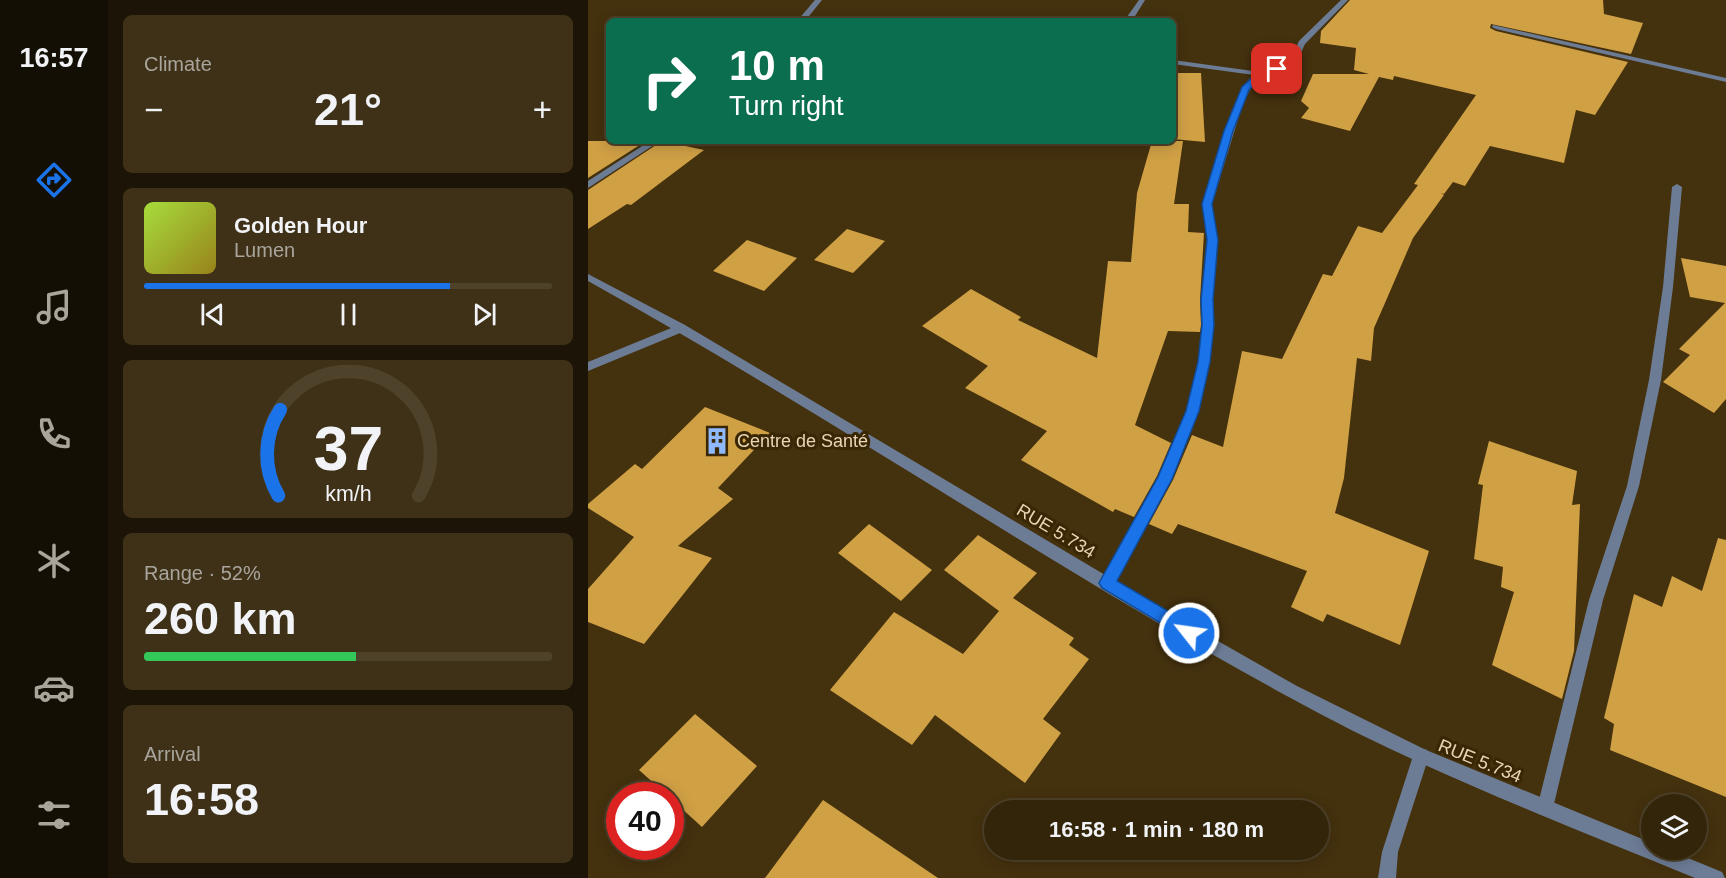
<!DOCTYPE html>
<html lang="en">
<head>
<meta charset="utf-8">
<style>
  body { margin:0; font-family:Helvetica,sans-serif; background:#3e3118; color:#f1f3f6; height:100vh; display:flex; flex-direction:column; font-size:22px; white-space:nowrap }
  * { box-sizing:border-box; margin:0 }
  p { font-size:20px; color:#a9a59c }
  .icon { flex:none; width:33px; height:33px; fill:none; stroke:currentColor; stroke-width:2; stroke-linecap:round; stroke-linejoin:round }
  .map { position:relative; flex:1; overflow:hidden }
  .drawer { display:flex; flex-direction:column; gap:15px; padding:15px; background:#1c1406; width:480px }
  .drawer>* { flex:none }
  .banner { position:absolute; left:18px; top:18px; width:570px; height:126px; border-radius:9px; box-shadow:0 3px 15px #0003,0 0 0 2px #4e422b; background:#0b6e4f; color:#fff; overflow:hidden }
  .buttons { position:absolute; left:1053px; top:794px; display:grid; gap:12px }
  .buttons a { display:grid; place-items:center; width:66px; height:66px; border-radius:50%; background:#33250a; box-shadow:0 3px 15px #0003,0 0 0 2px #4e422b; font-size:30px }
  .speed { position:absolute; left:18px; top:782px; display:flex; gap:12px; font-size:30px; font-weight:700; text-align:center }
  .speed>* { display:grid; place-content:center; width:78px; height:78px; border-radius:50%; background:#33250a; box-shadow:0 3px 15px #0003,0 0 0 2px #4e422b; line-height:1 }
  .speed .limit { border:9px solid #d22; background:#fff; color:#111 }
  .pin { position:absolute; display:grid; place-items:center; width:51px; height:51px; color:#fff; margin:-26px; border-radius:12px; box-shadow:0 3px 9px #0006 }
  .me { position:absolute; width:66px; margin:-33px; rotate:300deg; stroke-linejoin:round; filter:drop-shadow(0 0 4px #0008) }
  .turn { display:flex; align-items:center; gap:21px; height:126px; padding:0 24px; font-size:27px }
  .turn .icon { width:78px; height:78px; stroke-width:2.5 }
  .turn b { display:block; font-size:42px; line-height:51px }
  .big { font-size:45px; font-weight:700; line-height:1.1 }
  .drawer .tile { flex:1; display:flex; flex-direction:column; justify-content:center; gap:9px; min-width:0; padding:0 21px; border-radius:9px; background:#3e3118 }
  .drawer .dial { align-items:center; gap:0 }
  .dial svg { height:156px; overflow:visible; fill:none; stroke:#4e422b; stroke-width:7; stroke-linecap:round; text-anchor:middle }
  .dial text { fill:#f1f3f6; stroke:none }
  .song { display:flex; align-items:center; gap:18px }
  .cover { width:72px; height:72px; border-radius:9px; background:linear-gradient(135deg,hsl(80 70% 55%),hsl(50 70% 35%)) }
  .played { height:6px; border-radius:3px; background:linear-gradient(90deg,#1a73e8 75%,#4e422b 75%) }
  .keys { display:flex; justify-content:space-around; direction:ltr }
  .heat { display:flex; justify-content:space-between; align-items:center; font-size:33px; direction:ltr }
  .charge { height:9px; border-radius:4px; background:linear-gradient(90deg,#34c759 52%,#4e422b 0) }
  .trip { position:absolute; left:396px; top:800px; width:345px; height:60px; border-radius:30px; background:#33250a; box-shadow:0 3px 15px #0003,0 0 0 2px #4e422b; font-weight:700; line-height:60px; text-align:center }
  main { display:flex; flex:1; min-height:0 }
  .tabs { display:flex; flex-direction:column; width:108px; justify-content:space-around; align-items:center; background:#140f04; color:#a9a59c }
  .tabs .icon { width:42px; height:42px }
  .tabs .on { color:#1a73e8 }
  .tabs b { font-size:27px; color:#f1f3f6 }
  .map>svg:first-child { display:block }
  .building { fill:#d0a045 }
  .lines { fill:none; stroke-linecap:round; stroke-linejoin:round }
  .minor { fill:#6d7c95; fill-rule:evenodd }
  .tertiary { fill:#6d7c95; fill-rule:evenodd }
  .route { fill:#1a73e8; stroke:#114b97; stroke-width:1.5 }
  .labels { text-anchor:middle; stroke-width:6; stroke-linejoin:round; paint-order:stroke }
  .poi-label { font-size:18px; fill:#e9d5b6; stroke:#392703; text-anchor:start }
  .street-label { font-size:18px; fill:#e9d5b6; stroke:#392703 }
</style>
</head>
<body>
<main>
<nav class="tabs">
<b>16:57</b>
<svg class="icon on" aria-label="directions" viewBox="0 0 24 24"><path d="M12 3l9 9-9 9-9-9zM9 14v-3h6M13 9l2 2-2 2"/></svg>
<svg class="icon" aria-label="music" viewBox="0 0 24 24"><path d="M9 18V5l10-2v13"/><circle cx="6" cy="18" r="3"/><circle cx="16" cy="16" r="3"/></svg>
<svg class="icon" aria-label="phone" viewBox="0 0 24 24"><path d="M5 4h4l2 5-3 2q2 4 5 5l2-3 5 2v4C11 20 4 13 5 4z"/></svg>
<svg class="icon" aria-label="climate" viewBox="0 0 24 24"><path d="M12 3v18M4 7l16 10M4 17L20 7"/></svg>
<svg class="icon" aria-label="car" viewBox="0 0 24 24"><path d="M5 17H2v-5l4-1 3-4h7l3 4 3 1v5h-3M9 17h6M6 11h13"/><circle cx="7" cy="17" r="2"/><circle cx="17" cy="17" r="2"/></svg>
<svg class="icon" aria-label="filters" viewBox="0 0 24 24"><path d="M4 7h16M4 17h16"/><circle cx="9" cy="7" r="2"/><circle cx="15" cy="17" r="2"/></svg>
</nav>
<section class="drawer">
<div class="tile"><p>Climate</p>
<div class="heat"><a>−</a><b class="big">21°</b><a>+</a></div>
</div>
<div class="tile">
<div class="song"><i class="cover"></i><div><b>Golden Hour</b><p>Lumen</p></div></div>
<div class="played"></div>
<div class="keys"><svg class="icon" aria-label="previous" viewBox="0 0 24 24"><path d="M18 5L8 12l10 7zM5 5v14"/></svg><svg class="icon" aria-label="pause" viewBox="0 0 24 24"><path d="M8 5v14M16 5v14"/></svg><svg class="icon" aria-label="next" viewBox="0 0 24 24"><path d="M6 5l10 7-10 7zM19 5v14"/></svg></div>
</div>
<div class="tile dial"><svg viewBox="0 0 100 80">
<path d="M14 69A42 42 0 1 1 86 69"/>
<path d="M14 69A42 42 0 0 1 15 25" stroke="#1a73e8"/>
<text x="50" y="56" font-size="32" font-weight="700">37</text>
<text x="50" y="72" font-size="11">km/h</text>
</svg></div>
<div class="tile"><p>Range · 52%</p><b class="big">260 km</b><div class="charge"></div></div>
<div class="tile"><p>Arrival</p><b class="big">16:58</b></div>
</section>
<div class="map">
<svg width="1138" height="878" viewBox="0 0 1138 878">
  <rect width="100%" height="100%" fill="#44310e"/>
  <g class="building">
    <polygon points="762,0 1015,0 1016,14 1055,23 1043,54 903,24 902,28 908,31 1040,62 1007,115 988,110 976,163 902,146 877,186 865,182 856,194 853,193 856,195 825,238 797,303 786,328 783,361 769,358 756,478 747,513 841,551 812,645 739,614 735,622 703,607 719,571 590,524 584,534 561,524 585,480 604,435 635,447 654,351 694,359 735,274 744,276 770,226 794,233 830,185 826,184 888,95 806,76 805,80 791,77 762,131 713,118 721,108 713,101 725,74 781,74 766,70 768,48 732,43 733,31"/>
    <polygon points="585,73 613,73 617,142 585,139"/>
    <polygon points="0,141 58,141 0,178"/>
    <polygon points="74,141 116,150 43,205 39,204 0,229 0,190"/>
    <polygon points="564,141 595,141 586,204 601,204 600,232 616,233 612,300 613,325 612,332 580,331 547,425 583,443 569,476 546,517 527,509 525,512 433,460 459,431 377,388 400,366 334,326 383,289 433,317 430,320 509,358 520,261 543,262 549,193"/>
    <polygon points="259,229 297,241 265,273 226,260"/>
    <polygon points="159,240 209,258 176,291 125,271"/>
    <polygon points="1093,258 1138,266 1138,399 1126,413 1075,382 1102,355 1091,349 1137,303 1102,297"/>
    <polygon points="117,407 182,433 130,488 145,499 90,546 124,558 56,644 0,622 0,589 46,537 0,508 0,504 47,464 54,469"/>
    <polygon points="901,441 989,471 984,505 992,504 986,651 974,699 904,665 926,592 913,587 915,567 886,559 895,485 890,484"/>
    <polygon points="281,524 344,570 313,601 250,553"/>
    <polygon points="390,535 449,573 425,598 486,638 481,645 501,659 455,719 473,733 437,783 347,715 324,745 242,690 306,612 375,654 411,611 356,570"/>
    <polygon points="1130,538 1138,540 1138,797 1022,750 1026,724 1016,718 1046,594 1074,607 1084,576 1114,591"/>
    <polygon points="107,714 169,766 114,827 82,798 82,795 79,795 51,770"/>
    <polygon points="235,800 350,878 177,878"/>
  </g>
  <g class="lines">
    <g class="minor">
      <polygon points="227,0 234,0 217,21 209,21"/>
      <polygon points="551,0 557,0 544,21 536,21"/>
      <polygon points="753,0 760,0 717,44 712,55 699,67 676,76 666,83 655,103 624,204 629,240 624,300 625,325 622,362 611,411 583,479 524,587 519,589 514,587 512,583 514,579 571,477 599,411 610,362 615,325 614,300 619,240 614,204 647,103 660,80 666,75 585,64 585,60 672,72 693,63 706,52 711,41"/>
      <polygon points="905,25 1138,78 1138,82 908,29 904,27"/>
      <polygon points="62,141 72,141 0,188 0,181"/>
      <polygon points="1089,184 1094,187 1085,287 1073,380 1051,486 1015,600 965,808 963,814 957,816 951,814 949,808 1001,600 1039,486 1061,380 1075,287 1084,187"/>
      <polygon points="93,324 97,325 98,328 97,331 0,371 0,362"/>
      <polygon points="833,748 839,750 841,756 810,852 808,878 790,878 794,852 825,756 827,750"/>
    </g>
    <path class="tertiary" d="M 0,274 L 97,325 L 586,616 L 709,686 L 838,750 L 1064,843 L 1064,849 L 1078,849 L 1134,872 L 1137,878 L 1107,878 C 969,821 828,768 697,695 C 460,565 236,412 0,281 Z"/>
  </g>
  <polygon class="route" points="689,67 693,69 692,71 676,76 661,90 645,131 624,204 630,240 625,300 626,325 622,362 611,411 584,479 529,581 607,627 609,633 607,638 601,640 514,588 511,583 570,477 598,411 610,362 614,325 613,300 619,240 614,204 636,131 654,87 670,72"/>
  <defs>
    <symbol id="building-bare" viewBox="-9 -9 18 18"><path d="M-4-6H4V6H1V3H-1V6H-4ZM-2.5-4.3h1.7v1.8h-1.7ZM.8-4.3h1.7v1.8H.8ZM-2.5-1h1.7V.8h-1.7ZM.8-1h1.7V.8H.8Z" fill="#8fb8fd" stroke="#392703" stroke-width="2.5" paint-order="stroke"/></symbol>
  </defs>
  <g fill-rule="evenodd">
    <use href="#building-bare" x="110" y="422" width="38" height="38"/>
  </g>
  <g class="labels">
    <g class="poi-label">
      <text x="149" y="447">Centre de Santé</text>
    </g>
    <g class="street-label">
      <text transform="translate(468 531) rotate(31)" y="6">RUE 5.734</text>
      <text transform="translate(892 761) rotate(22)" y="6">RUE 5.734</text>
    </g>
  </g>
</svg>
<div class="buttons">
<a><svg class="icon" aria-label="layers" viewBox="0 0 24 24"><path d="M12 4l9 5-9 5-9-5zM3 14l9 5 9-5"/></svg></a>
</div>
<div class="speed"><div class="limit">40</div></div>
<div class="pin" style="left:689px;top:69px;background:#d93025"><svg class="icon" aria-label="arrive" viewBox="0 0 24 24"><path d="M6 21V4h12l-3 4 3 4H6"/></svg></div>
<svg class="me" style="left:601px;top:633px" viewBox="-20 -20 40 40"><circle r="17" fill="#1a73e8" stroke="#fff" stroke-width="3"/><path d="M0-11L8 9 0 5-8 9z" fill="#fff"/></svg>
<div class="trip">16:58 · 1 min · 180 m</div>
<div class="banner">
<div class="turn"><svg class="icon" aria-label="right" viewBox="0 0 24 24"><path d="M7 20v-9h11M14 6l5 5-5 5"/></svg><div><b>10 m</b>Turn right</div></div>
</div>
</div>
</main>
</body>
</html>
